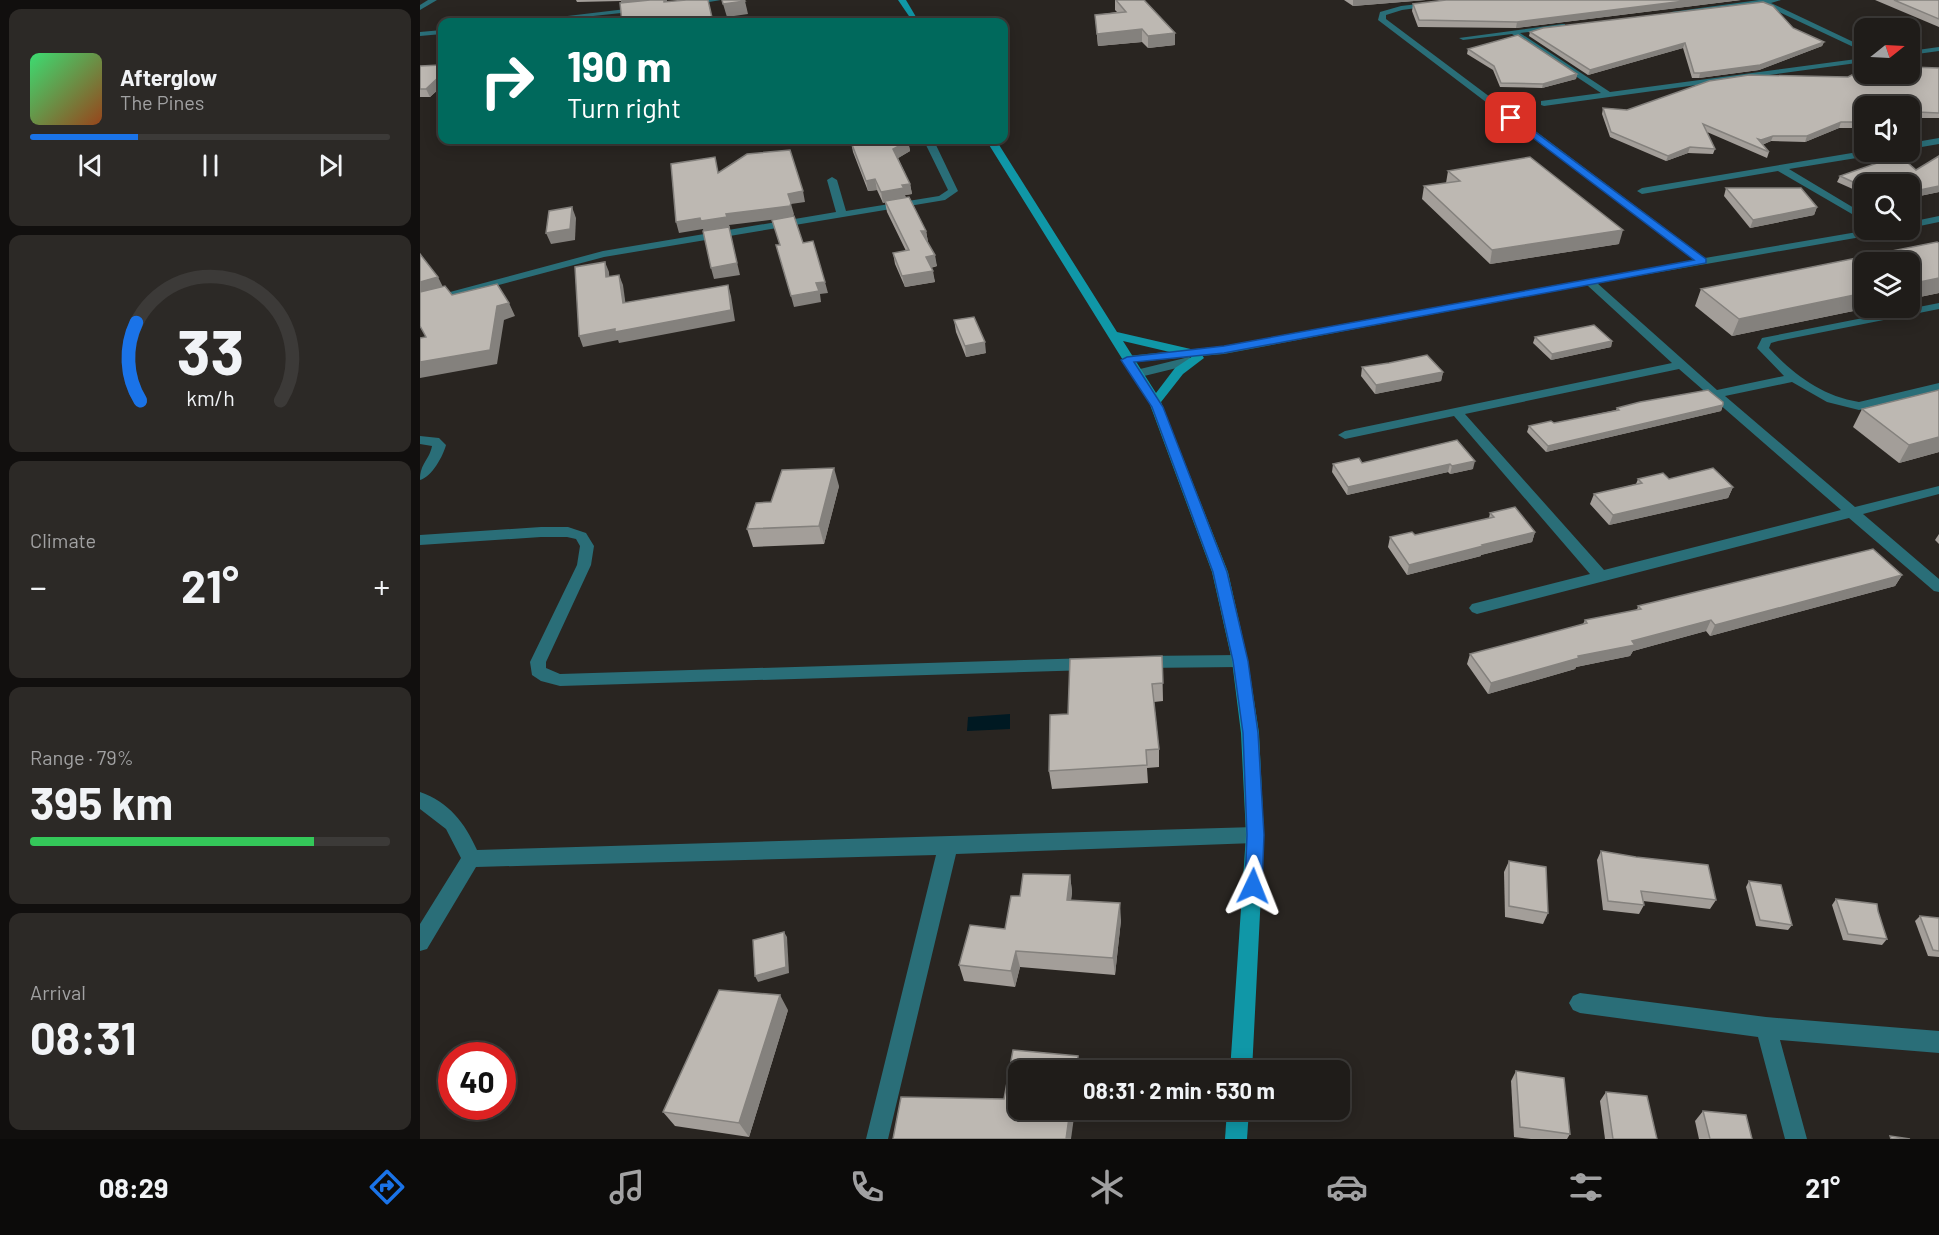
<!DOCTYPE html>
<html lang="en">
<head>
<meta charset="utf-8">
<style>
  body { margin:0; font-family:Barlow,sans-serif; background:#2c2926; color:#f1f3f6; height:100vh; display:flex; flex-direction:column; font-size:22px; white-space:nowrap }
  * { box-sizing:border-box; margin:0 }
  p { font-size:20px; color:#a1a1a2 }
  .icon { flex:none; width:33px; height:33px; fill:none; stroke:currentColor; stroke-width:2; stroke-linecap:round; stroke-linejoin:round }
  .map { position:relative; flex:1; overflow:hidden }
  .details { display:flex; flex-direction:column; gap:9px; padding:9px; background:#110f0e; width:420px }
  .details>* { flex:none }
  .banner { position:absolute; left:18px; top:18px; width:570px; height:126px; border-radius:12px; box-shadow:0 3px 15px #0003,0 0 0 2px #3c3a38; background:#00695c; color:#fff; overflow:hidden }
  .needle { width:39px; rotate:72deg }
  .buttons { position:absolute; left:1434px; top:18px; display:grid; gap:12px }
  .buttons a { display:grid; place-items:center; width:66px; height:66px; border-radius:12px; background:#1f1c19; box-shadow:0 3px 15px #0003,0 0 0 2px #3c3a38; font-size:30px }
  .speed { position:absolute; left:18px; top:1042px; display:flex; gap:12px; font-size:30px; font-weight:700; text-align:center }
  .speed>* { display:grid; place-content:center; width:78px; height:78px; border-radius:50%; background:#1f1c19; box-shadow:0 3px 15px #0003,0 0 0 2px #3c3a38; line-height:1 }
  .speed .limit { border:9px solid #d22; background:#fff; color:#111 }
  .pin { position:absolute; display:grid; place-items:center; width:51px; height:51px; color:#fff; margin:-26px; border-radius:12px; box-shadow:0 3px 9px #0006 }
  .me { position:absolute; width:66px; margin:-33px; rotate:2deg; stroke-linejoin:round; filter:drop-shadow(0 0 4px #0008) }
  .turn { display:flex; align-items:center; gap:21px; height:126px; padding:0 30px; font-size:27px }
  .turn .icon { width:78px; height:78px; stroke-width:2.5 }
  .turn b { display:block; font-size:42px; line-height:51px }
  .big { font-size:45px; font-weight:700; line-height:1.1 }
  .details .card { flex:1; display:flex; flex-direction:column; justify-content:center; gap:9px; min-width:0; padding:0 21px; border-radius:12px; background:#2c2926 }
  .details .dial { align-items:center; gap:0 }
  .dial svg { height:156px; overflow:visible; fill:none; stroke:#3c3a38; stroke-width:7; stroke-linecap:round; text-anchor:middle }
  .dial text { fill:#f1f3f6; stroke:none }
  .song { display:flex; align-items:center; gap:18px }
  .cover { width:72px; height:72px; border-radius:9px; background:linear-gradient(135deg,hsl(140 70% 55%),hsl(20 70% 35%)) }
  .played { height:6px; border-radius:3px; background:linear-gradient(90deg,#1a73e8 30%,#3c3a38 30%) }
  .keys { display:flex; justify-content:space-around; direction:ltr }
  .heat { display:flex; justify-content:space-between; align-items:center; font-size:33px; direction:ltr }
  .charge { height:9px; border-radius:4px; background:linear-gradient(90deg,#34c759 79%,#3c3a38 0) }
  .trip { position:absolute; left:588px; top:1060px; width:342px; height:60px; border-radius:12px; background:#1f1c19; box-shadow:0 3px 15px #0003,0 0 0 2px #3c3a38; font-weight:700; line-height:60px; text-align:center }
  .menu { display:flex; height:96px; justify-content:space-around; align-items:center; background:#0c0b0a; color:#a1a1a2 }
  .menu .icon { width:42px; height:42px }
  .menu .active { color:#1a73e8 }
  .menu b { font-size:27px; color:#f1f3f6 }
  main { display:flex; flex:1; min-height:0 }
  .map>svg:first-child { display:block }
  .water { fill:#001922 }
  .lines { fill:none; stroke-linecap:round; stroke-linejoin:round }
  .street { fill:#2a6e78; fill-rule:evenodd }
  .secondary { fill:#1097a7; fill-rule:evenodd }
  .wall { fill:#a39e99 }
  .shaded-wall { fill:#84817d }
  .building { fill:#bdb8b2; stroke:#84817d; stroke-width:1.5 }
  .route { fill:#1a73e8; stroke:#114b97; stroke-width:1.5 }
</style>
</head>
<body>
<main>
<section class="details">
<div class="card">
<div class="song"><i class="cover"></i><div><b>Afterglow</b><p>The Pines</p></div></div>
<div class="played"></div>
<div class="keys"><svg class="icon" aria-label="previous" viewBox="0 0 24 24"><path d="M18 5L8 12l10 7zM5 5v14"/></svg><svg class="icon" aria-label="pause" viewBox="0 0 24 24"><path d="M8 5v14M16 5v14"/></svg><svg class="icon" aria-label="next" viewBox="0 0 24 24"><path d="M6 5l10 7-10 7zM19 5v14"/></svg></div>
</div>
<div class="card dial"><svg viewBox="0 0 100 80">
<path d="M14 69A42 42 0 1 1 86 69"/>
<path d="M14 69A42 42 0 0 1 12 29" stroke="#1a73e8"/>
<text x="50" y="56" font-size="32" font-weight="700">33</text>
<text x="50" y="72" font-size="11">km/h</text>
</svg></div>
<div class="card"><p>Climate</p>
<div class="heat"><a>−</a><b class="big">21°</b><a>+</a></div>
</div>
<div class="card"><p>Range · 79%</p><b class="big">395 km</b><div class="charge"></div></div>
<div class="card"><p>Arrival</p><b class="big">08:31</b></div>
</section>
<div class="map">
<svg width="1519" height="1139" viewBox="0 0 1519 1139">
  <rect width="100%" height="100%" fill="#292521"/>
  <polygon class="water" points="590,714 590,729 547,731 548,717"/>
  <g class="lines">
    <g class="street">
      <polygon points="8,0 17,0 0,10 0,5"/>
      <polygon points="278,0 301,0 271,5 267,3"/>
      <path d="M 1032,0 L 1055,0 L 982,10 L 966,15 L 966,19 L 1285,258 L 1449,230 L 1469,230 L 1464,233 L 1177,283 L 1297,390 L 1364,376 L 1337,348 L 1342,338 L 1519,303 L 1519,309 L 1358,341 L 1351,343 L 1349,348 C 1374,375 1402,396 1439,402 L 1519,383 L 1519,391 L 1439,410 L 1407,402 L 1372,382 L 1305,396 L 1435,507 L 1519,486 L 1519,494 L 1443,514 L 1519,579 L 1519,592 L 1514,591 L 1429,518 L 1057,614 L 1052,612 L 1049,608 L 1052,604 L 1170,574 L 1034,416 L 925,439 L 918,435 L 925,431 L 1252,363 L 1167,285 L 804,354 L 703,363 L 703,357 L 707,356 L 804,346 L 1274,260 L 958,20 L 960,12 L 981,6 ZM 1259,369 L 1421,510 L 1184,570 L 1045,414 Z"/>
      <polygon points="1339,0 1361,0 1351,3 1444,47 1444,52 1342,4 1255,14 1251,12"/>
      <polygon points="223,7 220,11 117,22 97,22"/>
      <polygon points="1142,24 1145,24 1145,28 1100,33 1190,92 1444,58 1444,62 1124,106 1121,105 1121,101 1181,93 1092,34 1043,40 1039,38"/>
      <polygon points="22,30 22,34 0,36 0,32"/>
      <polygon points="1519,47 1519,51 1490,55 1490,51"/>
      <polygon points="1519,138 1519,144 1490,149 1490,143"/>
      <polygon points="509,140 519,140 516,145 538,191 525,200 184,257 0,306 0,300 183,251 416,212 407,180 412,177 417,180 426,211 519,196 528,190 506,145"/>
      <polygon points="1444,151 1460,152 1455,155 1369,169 1444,214 1444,221 1358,171 1222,194 1217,191 1222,188"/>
      <polygon points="1519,216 1519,222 1490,228 1490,222"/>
      <polygon points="769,357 775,361 773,364 716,378 710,374 712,371"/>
      <path d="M 0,436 L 19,438 L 26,445 C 23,456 12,477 0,480 C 0,463 9,461 12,446 L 0,444 Z"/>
      <polygon points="121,527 148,527 166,533 174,546 171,565 126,662 126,668 140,674 670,658 676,660 678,664 676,668 670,670 140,686 121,681 112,675 110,662 157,565 160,546 156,539 147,537 121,537 0,545 0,535"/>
      <polygon points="820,655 826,657 828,661 826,665 820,667 721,668 715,666 713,662 715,658 721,656"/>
      <path d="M 0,792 C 29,802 45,823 57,850 L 835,827 L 842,829 L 844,835 L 842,841 L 835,843 L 536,854 L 468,1139 L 446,1139 L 516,855 L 56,867 L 7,949 L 0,951 L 0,924 L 41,858 L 26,829 L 0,809 Z"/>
      <polygon points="1160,993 1346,1017 1519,1031 1519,1053 1360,1040 1387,1139 1365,1139 1338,1037 1160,1013 1153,1010 1149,1003 1153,996"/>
    </g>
    <g class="secondary">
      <polygon points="478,0 486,0 499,22 493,22"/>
      <path d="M 566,140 L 576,140 L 697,332 L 775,350 L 776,355 L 782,355 L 784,358 L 763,374 L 741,402 L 808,572 L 828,661 L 839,733 L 844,835 L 832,1071 L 810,1071 L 826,835 L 821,733 L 812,661 L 792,572 L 729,402 ZM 703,341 L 771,357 L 773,356 L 755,368 L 736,393 Z"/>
      <polygon points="807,1110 829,1110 827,1139 805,1139"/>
    </g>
  </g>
  <g class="wall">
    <polygon points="156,0 247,0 247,1 245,2 291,8 202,3 201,1 157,2"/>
    <polygon points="695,0 724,0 755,45 728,48 722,42 678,46 675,15 697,12 695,10"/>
    <polygon points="924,0 1006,0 933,6"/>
    <polygon points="1026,0 1321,0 1096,28 998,27 992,11 993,4"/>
    <polygon points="1455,0 1519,0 1519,27"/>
    <polygon points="1373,28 1404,42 1402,46 1339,70 1279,78 1272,78 1263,48 1168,75 1109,36 1110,32"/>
    <polygon points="1048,49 1157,74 1156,79 1122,88 1080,87 1073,70 1047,54"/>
    <polygon points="22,64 22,86 10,97 0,97 0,66 21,65"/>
    <polygon points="1519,68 1519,118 1495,118 1490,120 1490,106 1444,106 1444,128 1419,128 1385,142 1351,141 1342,145 1349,152 1347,158 1287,132 1295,149 1293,154 1268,153 1246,161 1190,137 1182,114 1183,108 1207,110 1428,77"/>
    <polygon points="488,141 490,151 478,158 490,184 492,194 485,195 486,198 506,231 508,242 517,266 511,268 515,282 485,287 475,264 473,253 486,251 467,212 465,202 463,203 457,190 448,191 433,152 431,142"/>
    <polygon points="1519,156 1519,192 1490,198 1490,184 1444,184 1444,194 1417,182 1420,176 1496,170"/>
    <polygon points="1028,171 1199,244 1070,264 1002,199 1004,186 1026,183"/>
    <polygon points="1306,188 1397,207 1394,215 1330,228 1304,196"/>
    <polygon points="1519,243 1519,293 1490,299 1490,262 1444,308 1448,308 1312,336 1275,306 1281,289"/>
    <polygon points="534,320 566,353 546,357 536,332"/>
    <polygon points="1115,337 1192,341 1191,347 1131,360 1113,343"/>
    <polygon points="942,367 1023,372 1021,381 955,394 941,376"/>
    <polygon points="1519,390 1519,452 1479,463 1433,427 1442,409"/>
    <polygon points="1303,405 1301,411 1126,452 1107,432 1109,426 1134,423 1196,410 1197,408"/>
    <polygon points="1037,440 1053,469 1030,474 1028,472 927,495 912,472 913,464 942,463"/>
    <polygon points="1218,479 1249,479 1313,487 1308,498 1189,525 1170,504 1174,494 1216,484"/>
    <polygon points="419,486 404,544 333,547 327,529"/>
    <polygon points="1070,513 1115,532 1112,542 1061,555 1061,556 987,575 968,547 970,537 995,535 1069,518"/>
    <polygon points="1519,534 1519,544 1515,540"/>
    <polygon points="1482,575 1475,586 1290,636 1286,631 1213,651 1210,656 1156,667 1155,669 1068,694 1047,664 1050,654 1163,624 1165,620 1217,610 1218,606"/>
    <polygon points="742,656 743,701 734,702 739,749 739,767 727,768 728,783 632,789 629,771 648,714"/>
    <polygon points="1181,851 1296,900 1290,909 1223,901 1224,905 1219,914 1183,910 1177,860"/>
    <polygon points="1089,861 1128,913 1123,924 1085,917 1084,872"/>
    <polygon points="650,875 652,892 651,900 701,920 695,975 600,967 595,987 544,981 539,965 585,929 600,896"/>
    <polygon points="1329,881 1372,925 1368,930 1336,926 1326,887"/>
    <polygon points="1416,899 1458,911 1467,939 1462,945 1423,940 1412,905"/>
    <polygon points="1500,916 1519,918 1519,957 1508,956 1495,921"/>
    <polygon points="368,1010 329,1137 255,1126 243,1112"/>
    <polygon points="1096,1071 1150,1134 1147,1139 1111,1139 1094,1137 1091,1081"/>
    <polygon points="1186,1092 1237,1139 1185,1139 1180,1101"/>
    <polygon points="1283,1111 1332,1139 1279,1139 1275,1121"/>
  </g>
  <g class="shaded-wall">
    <polygon points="201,0 247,0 247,1 245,2 247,9 203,7"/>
    <polygon points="933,0 1006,0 933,6"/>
    <polygon points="1272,0 1321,0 1096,28 1097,22"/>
    <polygon points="325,1 328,14 307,17 303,4"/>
    <polygon points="722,29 722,42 678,46 677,34"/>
    <polygon points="755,33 755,45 728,48 728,36"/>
    <polygon points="1404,42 1402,46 1339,70 1279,78 1280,73"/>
    <polygon points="1265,43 1263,48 1168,75 1170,70"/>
    <polygon points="22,74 22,86 10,97 6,89"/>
    <polygon points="1157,74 1156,79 1122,88 1123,84"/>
    <polygon points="1497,112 1495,118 1490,120 1490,115"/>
    <polygon points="1421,122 1419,128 1385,142 1387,136"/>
    <polygon points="1353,136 1351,141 1339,146 1341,140"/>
    <polygon points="488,141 490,151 475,160 473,149"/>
    <polygon points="1270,147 1268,153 1246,161 1248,156"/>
    <polygon points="455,179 457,190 448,191 446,181"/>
    <polygon points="490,184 492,194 485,195 486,199 463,203 461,192 482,185"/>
    <polygon points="1519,186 1519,192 1490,198 1490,192"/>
    <polygon points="383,191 385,202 371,204 374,214 373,217 309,225 310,227 309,228 320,275 294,279 291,268 283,229 259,233 256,222 306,214 368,194"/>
    <polygon points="152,207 156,218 155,240 131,244 126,233"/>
    <polygon points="1397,207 1394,215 1330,228 1333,220"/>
    <polygon points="1203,230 1199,244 1070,264 1072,250"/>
    <polygon points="501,231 506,231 508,242"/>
    <polygon points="515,255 517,266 508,268 506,257"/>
    <polygon points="185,262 189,272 190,288 186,277"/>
    <polygon points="513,271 515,282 485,287 482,276"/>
    <polygon points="199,275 203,285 207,314 203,303"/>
    <polygon points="18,277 25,291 0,298 0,282"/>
    <polygon points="1519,278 1519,293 1490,299 1490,284"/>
    <polygon points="405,282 408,293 400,294 401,302 374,307 371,296 396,283"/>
    <polygon points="308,285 311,296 315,321 199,343 198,340 163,347 159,336"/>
    <polygon points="1444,293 1444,308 1448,308 1312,336 1319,319"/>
    <polygon points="89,303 95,316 84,320 77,364 0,378 0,362 77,306"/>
    <polygon points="1192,341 1191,347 1131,360 1132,354"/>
    <polygon points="565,342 566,353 546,357 545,346"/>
    <polygon points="1023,372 1021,381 955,394 956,385"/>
    <polygon points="1303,405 1301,411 1126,452 1128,446"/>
    <polygon points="1519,437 1519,452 1479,463 1489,445"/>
    <polygon points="1055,461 1053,469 1030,474 1032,466"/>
    <polygon points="1030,464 1028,472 927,495 928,487"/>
    <polygon points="414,468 419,486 404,544 399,526"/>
    <polygon points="1313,487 1308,498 1189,525 1193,515"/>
    <polygon points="1115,532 1112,542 1061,555 1061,556 987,575 989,565 1062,545"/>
    <polygon points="1482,575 1475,586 1290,636 1295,625"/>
    <polygon points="1291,620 1286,631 1213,651 1210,656 1156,667 1155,669 1068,694 1071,683 1158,656"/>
    <polygon points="650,875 652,892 649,917 647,900"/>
    <polygon points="700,903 701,920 695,975 693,958"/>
    <polygon points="364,932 367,937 369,973 338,982 335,976"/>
    <polygon points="596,951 600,967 595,987 591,971"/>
    <polygon points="360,995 368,1010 329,1137 319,1123"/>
    <polygon points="658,1056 660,1071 656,1071"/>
    <polygon points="650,1110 655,1110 651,1139 646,1139"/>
  </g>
  <g class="building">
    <polygon points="230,0 244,0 244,2 266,0 288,0 293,22 202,22 200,3"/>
    <polygon points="302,0 324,0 325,1 303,4"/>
    <polygon points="696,0 724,0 755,33 728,36 722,29 677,34 675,15 706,12"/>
    <polygon points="1026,0 1272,0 1097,22 999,20 993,4"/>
    <polygon points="1474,0 1519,0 1519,19"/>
    <polygon points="1343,2 1353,6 1373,28 1404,42 1340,65 1280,73 1274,73 1265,43 1170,70 1110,32 1123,28"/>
    <polygon points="1098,35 1157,74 1123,84 1081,83 1074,66 1048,49"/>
    <polygon points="22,64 22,74 6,89 0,89 0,66 21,65"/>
    <polygon points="1490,67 1519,68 1519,113 1497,112 1490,115 1490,106 1444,106 1444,122 1421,122 1387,136 1353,136 1341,140 1338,139 1349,152 1283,124 1295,149 1270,147 1248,156 1191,132 1183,108 1207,110 1289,81 1329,75 1428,77 1444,69 1444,74 1490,74"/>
    <polygon points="445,140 485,140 488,141 473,149 490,184 482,185 484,188 461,192 455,179 446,181 431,142"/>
    <polygon points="370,150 383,191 368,194 371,203 370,206 306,214 307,217 281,221 280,218 256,222 251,164 295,157 298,173 327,154"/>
    <polygon points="1519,156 1519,186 1490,192 1490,184 1444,184 1444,187 1420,176 1460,162 1488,163 1496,170"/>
    <polygon points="1110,157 1203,230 1072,250 1004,186 1040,181 1028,171"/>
    <polygon points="1306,188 1381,188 1397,207 1333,220"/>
    <polygon points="489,197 506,231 501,231 515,255 506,257 513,271 482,276 473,253 489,250 465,201"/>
    <polygon points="152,207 150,229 126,233 129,211"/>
    <polygon points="374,216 383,243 393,241 405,282 396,283 399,291 371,296 356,245 360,245 352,220"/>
    <polygon points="309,227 317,263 291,268 283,231"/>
    <polygon points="1517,242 1519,243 1519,278 1490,284 1490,262 1444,262 1444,293 1319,319 1281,289"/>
    <polygon points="0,254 18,277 0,282"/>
    <polygon points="185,262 186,277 199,275 203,303 308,285 311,310 195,332 195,329 159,336 155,267"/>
    <polygon points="77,284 89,303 77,306 70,350 0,362 0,338 6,337 0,326 0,292 25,286 32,295"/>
    <polygon points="554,317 565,342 545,346 534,320"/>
    <polygon points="1174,325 1192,341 1132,354 1115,337"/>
    <polygon points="1007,355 1023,372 956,385 942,367 969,363"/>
    <polygon points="1288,390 1303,402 1303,405 1128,446 1109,426 1131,421 1134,423 1199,410 1197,408 1220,402"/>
    <polygon points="1519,390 1519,437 1489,445 1442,409"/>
    <polygon points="1037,440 1055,461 1032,466 1030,464 928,487 913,464 939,458 942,463"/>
    <polygon points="414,468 399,526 327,529 336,503 351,502 362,470"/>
    <polygon points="1293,468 1313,487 1193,515 1174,494 1222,483 1218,479 1243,473 1249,479"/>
    <polygon points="1095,507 1115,532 1062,545 1063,546 989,565 970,537 992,532 995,535 1074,517 1070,513"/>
    <polygon points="1453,549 1482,575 1295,625 1291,620 1212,641 1215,645 1158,656 1159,658 1071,683 1050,654 1167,623 1165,620 1221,609 1218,606"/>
    <polygon points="742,656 743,683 732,684 739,749 726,750 727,765 629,771 630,715 648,714 650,659"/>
    <polygon points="1181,851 1216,857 1288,865 1296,900 1221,891 1224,905 1188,901"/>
    <polygon points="1089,861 1126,867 1128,913 1089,906"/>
    <polygon points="603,874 650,875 647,900 700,903 693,958 596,951 591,971 539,965 550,925 585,929 591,896 600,896"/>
    <polygon points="1329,881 1361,885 1372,925 1340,920"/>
    <polygon points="1416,899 1457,904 1458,911 1467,939 1428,934"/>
    <polygon points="1500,916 1519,918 1519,951 1513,950"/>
    <polygon points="364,932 366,967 335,976 333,940"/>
    <polygon points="299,990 360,995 319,1123 243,1112"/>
    <polygon points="593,1050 658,1056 656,1071 598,1071 598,1110 650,1110 646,1139 473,1139 481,1097 584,1099"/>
    <polygon points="1096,1071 1144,1078 1150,1134 1100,1127"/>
    <polygon points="1186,1092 1227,1096 1237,1139 1193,1139"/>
    <polygon points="1283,1111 1326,1115 1332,1139 1290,1139"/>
    <polygon points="1470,1136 1490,1139 1471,1139"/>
  </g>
  <polygon class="route" points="1088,116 1094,116 1286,259 1286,263 804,353 714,362 743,407 807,572 828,661 838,733 844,835 842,886 840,892 833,894 827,892 825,886 827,835 823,733 813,661 793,572 732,407 701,360 707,357 804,346 1274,260 1088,119"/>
</svg>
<div class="buttons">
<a><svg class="needle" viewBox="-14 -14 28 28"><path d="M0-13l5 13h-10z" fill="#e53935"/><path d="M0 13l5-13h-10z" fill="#a1a1a2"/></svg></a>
<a><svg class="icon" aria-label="sound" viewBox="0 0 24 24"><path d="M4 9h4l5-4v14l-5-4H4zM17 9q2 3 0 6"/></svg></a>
<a><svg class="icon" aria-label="search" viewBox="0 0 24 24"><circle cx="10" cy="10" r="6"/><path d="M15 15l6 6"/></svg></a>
<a><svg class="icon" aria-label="layers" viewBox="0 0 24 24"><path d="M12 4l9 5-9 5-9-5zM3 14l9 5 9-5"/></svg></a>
</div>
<div class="speed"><div class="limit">40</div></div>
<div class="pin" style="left:1091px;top:118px;background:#d93025"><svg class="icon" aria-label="arrive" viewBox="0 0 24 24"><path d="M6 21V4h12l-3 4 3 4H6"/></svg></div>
<svg class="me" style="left:833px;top:886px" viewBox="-20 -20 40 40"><path d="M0-17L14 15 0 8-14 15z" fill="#1a73e8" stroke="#fff" stroke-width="4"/></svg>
<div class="trip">08:31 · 2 min · 530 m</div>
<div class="banner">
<div class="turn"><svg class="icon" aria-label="right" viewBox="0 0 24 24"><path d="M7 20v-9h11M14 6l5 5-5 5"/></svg><div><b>190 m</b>Turn right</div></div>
</div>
</div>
</main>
<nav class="menu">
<b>08:29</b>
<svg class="icon active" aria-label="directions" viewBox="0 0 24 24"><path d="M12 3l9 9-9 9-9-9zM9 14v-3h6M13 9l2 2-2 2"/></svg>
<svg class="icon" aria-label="music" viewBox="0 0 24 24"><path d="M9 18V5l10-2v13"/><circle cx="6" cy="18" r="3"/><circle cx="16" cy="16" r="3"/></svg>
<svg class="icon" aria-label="phone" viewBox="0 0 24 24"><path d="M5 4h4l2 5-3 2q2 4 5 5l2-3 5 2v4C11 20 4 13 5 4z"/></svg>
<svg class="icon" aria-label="climate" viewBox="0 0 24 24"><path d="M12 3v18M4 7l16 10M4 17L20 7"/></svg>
<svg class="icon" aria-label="car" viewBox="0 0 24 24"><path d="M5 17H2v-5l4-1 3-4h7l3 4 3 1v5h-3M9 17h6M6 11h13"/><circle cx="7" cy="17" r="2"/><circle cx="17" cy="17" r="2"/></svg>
<svg class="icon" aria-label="filters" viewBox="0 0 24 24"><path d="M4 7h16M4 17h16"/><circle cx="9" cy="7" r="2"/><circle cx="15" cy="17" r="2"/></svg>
<b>21°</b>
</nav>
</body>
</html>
